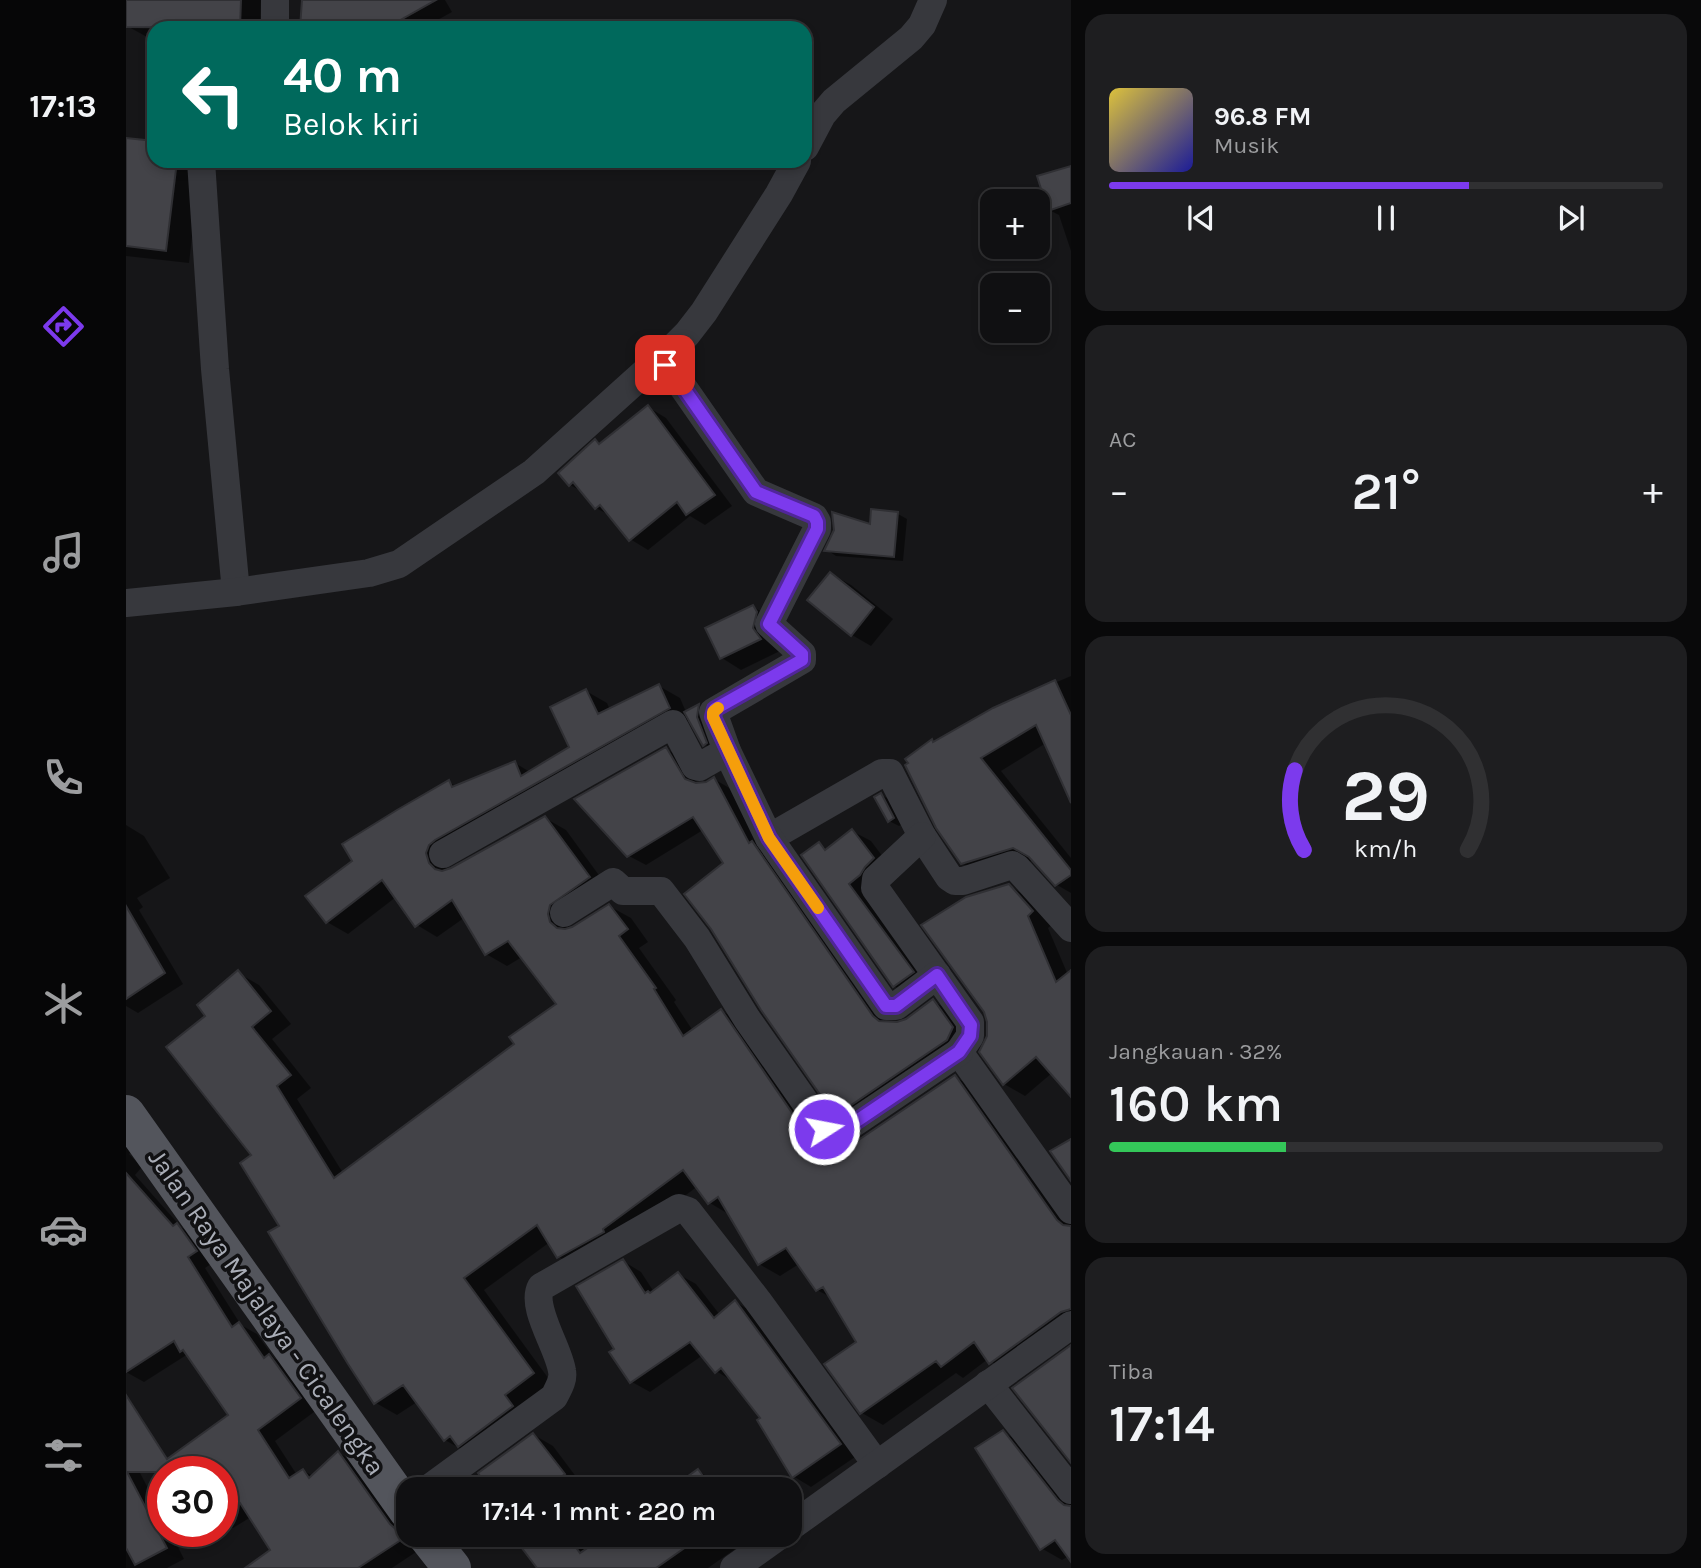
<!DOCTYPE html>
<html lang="id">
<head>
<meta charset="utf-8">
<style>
  body { margin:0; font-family:Karla,sans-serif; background:#1e1e20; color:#f1f3f6; height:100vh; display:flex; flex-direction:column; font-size:26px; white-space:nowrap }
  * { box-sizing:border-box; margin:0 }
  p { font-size:23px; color:#9c9d9f }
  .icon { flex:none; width:38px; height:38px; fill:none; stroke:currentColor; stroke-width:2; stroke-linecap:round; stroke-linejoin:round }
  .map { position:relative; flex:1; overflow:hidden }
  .side { display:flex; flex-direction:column; gap:14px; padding:14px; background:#09090a; width:630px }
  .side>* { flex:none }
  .hud { position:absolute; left:21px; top:21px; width:665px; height:147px; border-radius:21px; box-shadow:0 4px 10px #0003,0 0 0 2px #303032; background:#00695c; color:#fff; overflow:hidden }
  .fabs { position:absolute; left:854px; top:189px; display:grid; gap:14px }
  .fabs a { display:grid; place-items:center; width:70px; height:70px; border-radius:14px; background:#101012; box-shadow:0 4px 10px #0003,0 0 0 2px #303032; font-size:35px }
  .speed { position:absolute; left:21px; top:1456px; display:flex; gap:14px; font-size:35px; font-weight:700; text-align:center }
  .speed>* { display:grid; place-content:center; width:91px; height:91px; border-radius:50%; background:#101012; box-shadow:0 4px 10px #0003,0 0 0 2px #303032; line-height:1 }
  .speed .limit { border:10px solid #d22; background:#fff; color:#111 }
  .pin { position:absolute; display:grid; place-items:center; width:60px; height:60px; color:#fff; margin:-30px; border-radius:14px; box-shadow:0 4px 10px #0006 }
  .me { position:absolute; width:77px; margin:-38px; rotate:79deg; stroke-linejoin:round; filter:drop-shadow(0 0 5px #0008) }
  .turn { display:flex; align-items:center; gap:24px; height:147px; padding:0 21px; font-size:32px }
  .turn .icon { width:91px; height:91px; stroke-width:2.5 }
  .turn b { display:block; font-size:49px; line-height:60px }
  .big { font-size:52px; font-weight:600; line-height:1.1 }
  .side .widget { flex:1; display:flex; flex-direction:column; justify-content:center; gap:10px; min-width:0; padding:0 24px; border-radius:21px; background:#1e1e20 }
  .side .dial { align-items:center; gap:0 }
  .dial svg { height:182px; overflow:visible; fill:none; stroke:#303032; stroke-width:7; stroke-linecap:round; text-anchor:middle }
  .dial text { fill:#f1f3f6; stroke:none }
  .song { display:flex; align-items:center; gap:21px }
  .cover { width:84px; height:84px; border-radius:10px; background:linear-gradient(135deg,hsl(50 70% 55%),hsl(240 70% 35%)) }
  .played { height:7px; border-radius:4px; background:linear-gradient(90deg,#7c3aed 65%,#303032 65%) }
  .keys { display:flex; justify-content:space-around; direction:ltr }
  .heat { display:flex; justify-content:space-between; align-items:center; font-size:38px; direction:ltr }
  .charge { height:10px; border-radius:5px; background:linear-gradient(90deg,#34c759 32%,#303032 0) }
  .trip { position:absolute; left:270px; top:1477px; width:406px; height:70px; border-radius:21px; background:#101012; box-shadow:0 4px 10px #0003,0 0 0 2px #303032; font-weight:600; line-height:70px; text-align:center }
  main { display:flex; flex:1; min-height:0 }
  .menu { display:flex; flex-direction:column; width:126px; justify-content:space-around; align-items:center; background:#060607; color:#9c9d9f }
  .menu .icon { width:49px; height:49px }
  .menu .selected { color:#7c3aed }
  .menu b { font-size:32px; color:#f1f3f6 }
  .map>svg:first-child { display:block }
  .shadow { fill:#0007 }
  .building { fill:#434348; stroke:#303034; stroke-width:2 }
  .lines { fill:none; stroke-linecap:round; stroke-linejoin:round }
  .minor { stroke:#37383d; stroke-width:28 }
  .primary { stroke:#53555c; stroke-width:38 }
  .route-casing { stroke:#51269a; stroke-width:18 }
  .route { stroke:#7c3aed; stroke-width:12 }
  .slow { stroke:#f59e0b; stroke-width:12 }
  .labels { text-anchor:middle; stroke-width:7; stroke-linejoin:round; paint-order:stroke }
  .street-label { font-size:26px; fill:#a9adb7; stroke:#111113 }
</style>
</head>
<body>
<main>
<nav class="menu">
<b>17:13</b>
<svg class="icon selected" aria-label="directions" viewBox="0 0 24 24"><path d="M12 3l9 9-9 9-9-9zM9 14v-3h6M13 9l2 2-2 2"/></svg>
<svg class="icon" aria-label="music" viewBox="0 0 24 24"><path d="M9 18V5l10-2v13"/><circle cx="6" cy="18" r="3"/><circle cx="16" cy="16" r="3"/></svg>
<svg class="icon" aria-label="phone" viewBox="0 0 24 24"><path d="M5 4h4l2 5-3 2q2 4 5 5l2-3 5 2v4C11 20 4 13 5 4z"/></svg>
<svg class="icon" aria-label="climate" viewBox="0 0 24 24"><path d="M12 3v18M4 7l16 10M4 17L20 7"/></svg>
<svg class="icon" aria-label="car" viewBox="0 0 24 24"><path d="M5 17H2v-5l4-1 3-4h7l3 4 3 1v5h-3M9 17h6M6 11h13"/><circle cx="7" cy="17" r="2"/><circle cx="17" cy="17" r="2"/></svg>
<svg class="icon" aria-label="filters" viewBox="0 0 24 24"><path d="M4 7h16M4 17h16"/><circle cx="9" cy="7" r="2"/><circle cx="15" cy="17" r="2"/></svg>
</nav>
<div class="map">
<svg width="945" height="1568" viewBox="0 0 945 1568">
  <rect width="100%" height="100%" fill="#161618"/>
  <g class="shadow">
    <polygon points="2,0 135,0 134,28 28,28 28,38 21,37 1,26"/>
    <polygon points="178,0 319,0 326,12 297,28 176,28"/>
    <polygon points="0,140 28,143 28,161 75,161 63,263 0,256"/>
    <polygon points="945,167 945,251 933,215 923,210"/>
    <polygon points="522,407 540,418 606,506 579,525 564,516 522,550 504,539 485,516 470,508 457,492 444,485 470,441 475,444"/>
    <polygon points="747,511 772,514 781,519 777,561 710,556 701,550 745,526"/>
    <polygon points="705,574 725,585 767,619 745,646 726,635"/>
    <polygon points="627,607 647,618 654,651 615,670 596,658"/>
    <polygon points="945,676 945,799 920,743 875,771 945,858 945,893 931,885 909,860 857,875 836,863 806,741 809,743 867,709"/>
    <polygon points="533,686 554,698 560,712 573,706 582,711 588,750 578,744 564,720 330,851 321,866 322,871 419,818 440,830 483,889 444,917 443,930 483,906 505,918 522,942 513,948 550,1000 548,1002 567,1031 596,1011 616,1023 708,1155 717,1152 829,1077 850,1089 945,1223 945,1331 885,1375 862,1359 837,1378 830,1373 757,1425 736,1413 732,1343 706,1298 691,1290 673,1264 654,1276 633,1264 604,1215 584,1203 572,1186 497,1242 454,1269 433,1257 424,1242 358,1290 428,1386 340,1452 319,1440 291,1402 271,1415 250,1403 223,1363 155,1226 128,1156 82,1016 112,973 133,985 165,1024 146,1039 185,1088 171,1099 217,1173 390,1044 433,1004 396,957 381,966 360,954 338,918 311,937 291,925 270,897 222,934 201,922 182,896 228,861 323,782 331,787 389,763 404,772 445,747 460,691 481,703 484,710"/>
    <polygon points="540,749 557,759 572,785 588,779 605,789 643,853 761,1023 781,1021 807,1001 824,1011 844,1038 727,1124 710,1114 599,864 577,830 520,865 503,856"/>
    <polygon points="755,795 765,800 777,824 773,826 763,821"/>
    <polygon points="0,825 18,836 44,878 11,898 17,907 13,910 57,984 12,1013 0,1006"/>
    <polygon points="726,831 745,841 766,869 757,877 805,983 787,997 768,986 694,844 702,850"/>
    <polygon points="882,885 904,898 927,924 922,928 942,975 945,972 945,1094 926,1073 899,1096 878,1084 855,1052 862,1036"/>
    <polygon points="0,1138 8,1150 3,1154 16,1167 9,1175 56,1228 69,1236 88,1262 79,1268 115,1325 131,1334 148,1358 162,1366 192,1409 149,1441 171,1475 178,1471 187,1476 213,1453 231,1463 282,1536 296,1548 266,1568 118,1568 146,1550 125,1517 107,1528 96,1522 96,1472 104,1416 62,1354 18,1382 0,1372"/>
    <polygon points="497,1261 515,1272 528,1292 552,1274 570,1284 594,1315 610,1302 628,1313 732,1455 685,1487 667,1476 636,1419 608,1382 590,1371 577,1355 524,1392 506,1382 491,1349"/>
    <polygon points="877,1432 898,1444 945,1504 945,1559 943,1556 936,1560 915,1548"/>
    <polygon points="408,1435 427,1446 457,1486 453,1489 366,1489 354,1474"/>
    <polygon points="0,1446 37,1517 37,1531 44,1531 58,1559 41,1568 0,1568"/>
    <polygon points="572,1471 601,1488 602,1489 547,1489"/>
    <polygon points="389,1535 451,1535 462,1549 483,1535 629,1535 582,1568 413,1568"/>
  </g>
  <g class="building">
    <polygon points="0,0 115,0 114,28 0,27"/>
    <polygon points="176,0 310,0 260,28 174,28"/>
    <polygon points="0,138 28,141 28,161 51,161 40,251 0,246"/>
    <polygon points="945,166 945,203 922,211 911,176"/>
    <polygon points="522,405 589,495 560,515 551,502 503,541 474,505 469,509 447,482 443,486 432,473 469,439 473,444"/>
    <polygon points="745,509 772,512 768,557 698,551 708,530 706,512 744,524"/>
    <polygon points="704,572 748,607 725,636 681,600"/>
    <polygon points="627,605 631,612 627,628 635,639 594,659 579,628"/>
    <polygon points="929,680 945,715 945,803 910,725 855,758 945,870 945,875 929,886 903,857 887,848 835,864 810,828 779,765 782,763 779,759 806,739 807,742 867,708"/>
    <polygon points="533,684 544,708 309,840 303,845 300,853 303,863 309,869 316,871 325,868 419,816 464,877 424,905 422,914 424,922 431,928 439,929 446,927 483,904 502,929 493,936 530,988 528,989 557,1036 595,1009 684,1139 702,1153 716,1151 829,1075 931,1220 937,1225 945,1226 945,1309 935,1312 863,1364 848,1342 815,1367 810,1361 734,1414 698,1364 730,1342 697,1287 690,1291 660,1248 632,1265 592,1197 582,1204 557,1170 477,1229 478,1232 431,1258 411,1225 338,1278 408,1373 379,1395 387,1406 332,1447 324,1436 318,1441 277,1385 248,1404 222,1364 142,1232 153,1226 114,1163 125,1155 40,1047 79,1016 71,1005 112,970 145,1011 126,1027 165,1075 151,1086 208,1178 388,1044 383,1037 430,1004 382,941 359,955 326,900 289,927 256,880 200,923 179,896 226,861 216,844 271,810 323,780 326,787 389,761 395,776 443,747 424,707 460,689 472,714"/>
    <polygon points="573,704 571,717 581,743 577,746 558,712"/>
    <polygon points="540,747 559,779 570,783 580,782 588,777 623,843 626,841 747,1016 753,1021 771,1022 780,1019 807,999 827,1027 821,1040 709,1116 635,1010 585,929 558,894 597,863 567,817 501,857 448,799"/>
    <polygon points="755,793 768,818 762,822 748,797"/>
    <polygon points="726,829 748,858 739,867 734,875 723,884 788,972 767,987 675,855 693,842 699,850"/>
    <polygon points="883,884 907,911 902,916 930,982 945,970 945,1097 910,1057 877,1085 853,1052 861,1036 861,1022 858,1012 795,925 840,897"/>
    <polygon points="0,906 39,973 0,999"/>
    <polygon points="945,1139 945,1181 924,1151"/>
    <polygon points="0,1173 47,1226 51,1223 71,1251 62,1257 106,1327 113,1322 138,1358 143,1354 175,1398 132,1430 163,1478 177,1469 183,1478 212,1451 264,1524 272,1531 279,1532 278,1538 232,1568 119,1568 144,1550 114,1503 96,1514 96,1472 1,1472 41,1548 9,1565 0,1548 0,1395 41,1459 102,1415 57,1350 54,1352 48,1341 0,1372"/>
    <polygon points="497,1259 519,1293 522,1291 524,1293 552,1272 588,1318 609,1300 715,1444 666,1478 631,1420 634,1418 595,1368 589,1373 564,1342 504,1383 483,1352 488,1349 450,1286"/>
    <polygon points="945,1345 945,1463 886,1388"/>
    <polygon points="877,1430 932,1500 938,1505 945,1506 945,1562 929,1540 914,1550 849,1448"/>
    <polygon points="407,1433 439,1474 418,1489 363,1489 352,1473"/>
    <polygon points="572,1469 586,1489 544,1489"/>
    <polygon points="386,1535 441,1535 454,1553 480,1535 577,1535 530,1568 411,1568"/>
  </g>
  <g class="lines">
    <g class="minor">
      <polyline points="149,28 149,0"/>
      <polyline points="679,147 696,115 708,101 785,38 796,25 807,0"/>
      <polyline points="75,161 89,369 110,592"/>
      <polyline points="532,363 561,334 578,312 653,194 671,161"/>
      <polyline points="0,603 110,592 243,573 273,564 408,472 528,364 543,367 630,492 688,517 691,522 691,529 643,624 676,654 676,660 587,712 601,751 643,838 756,773 764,773 796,836 823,877 829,881 837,881 886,865 891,868 945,928"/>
      <polyline points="796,836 750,879 749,888 844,1022 844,1036 833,1052 945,1210"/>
      <polyline points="643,838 760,1006 770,1006 811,975"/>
      <polyline points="317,854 547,724 569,766 573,767 601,751"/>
      <polyline points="438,913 487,882 497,891 535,891 571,938 621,1019 698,1129 707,1137 833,1052"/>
      <polyline points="862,1384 945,1490"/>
      <path d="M 302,1489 L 428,1397 C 432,1389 438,1380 436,1371 C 433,1348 404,1307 415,1287 L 553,1208 L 562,1211 L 632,1301 L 751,1465"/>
      <polyline points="663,1528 945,1325"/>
      <polyline points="608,1568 654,1535"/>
    </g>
    <g class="primary">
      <polyline points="0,1114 282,1511"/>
      <polyline points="300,1535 326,1568"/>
    </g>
  </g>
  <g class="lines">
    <defs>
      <polyline id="route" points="539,365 543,367 630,492 688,516 691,522 691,529 643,624 676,654 676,660 589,709 587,717 643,838 760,1006 770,1006 811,975 845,1025 844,1036 833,1052 707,1137 698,1129"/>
    </defs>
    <use href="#route" class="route-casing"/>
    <use href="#route" class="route"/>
    <polyline class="slow" points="592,708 587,712 587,717 643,838 692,908"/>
  </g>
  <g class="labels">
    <g class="street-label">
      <text transform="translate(141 1312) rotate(55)" y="9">Jalan Raya Majalaya - Cicalengka</text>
    </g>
  </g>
</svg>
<div class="fabs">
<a>+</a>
<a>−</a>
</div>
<div class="speed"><div class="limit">30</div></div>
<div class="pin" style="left:539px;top:365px;background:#d93025"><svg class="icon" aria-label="arrive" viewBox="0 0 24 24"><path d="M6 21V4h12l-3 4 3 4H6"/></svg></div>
<svg class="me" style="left:698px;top:1129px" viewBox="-20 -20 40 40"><circle r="17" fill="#7c3aed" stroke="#fff" stroke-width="3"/><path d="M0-11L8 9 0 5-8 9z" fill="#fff"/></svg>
<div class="trip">17:14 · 1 mnt · 220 m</div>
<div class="hud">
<div class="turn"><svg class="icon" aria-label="left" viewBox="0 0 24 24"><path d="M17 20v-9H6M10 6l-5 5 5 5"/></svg><div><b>40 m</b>Belok kiri</div></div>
</div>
</div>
<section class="side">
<div class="widget">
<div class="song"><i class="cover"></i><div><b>96.8 FM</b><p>Musik</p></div></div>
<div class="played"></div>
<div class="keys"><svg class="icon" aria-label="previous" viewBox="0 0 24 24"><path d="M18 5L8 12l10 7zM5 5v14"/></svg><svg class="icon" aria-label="pause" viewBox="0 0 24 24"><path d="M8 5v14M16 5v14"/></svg><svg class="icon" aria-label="next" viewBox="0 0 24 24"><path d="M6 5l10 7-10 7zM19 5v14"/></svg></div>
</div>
<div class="widget"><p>AC</p>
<div class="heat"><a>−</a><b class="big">21°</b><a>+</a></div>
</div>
<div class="widget dial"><svg viewBox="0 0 100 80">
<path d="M14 69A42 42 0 1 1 86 69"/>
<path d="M14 69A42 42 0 0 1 10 34" stroke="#7c3aed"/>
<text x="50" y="56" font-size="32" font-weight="700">29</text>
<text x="50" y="72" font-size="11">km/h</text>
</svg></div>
<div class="widget"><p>Jangkauan · 32%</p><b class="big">160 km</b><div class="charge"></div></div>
<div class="widget"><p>Tiba</p><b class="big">17:14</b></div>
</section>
</main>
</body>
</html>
